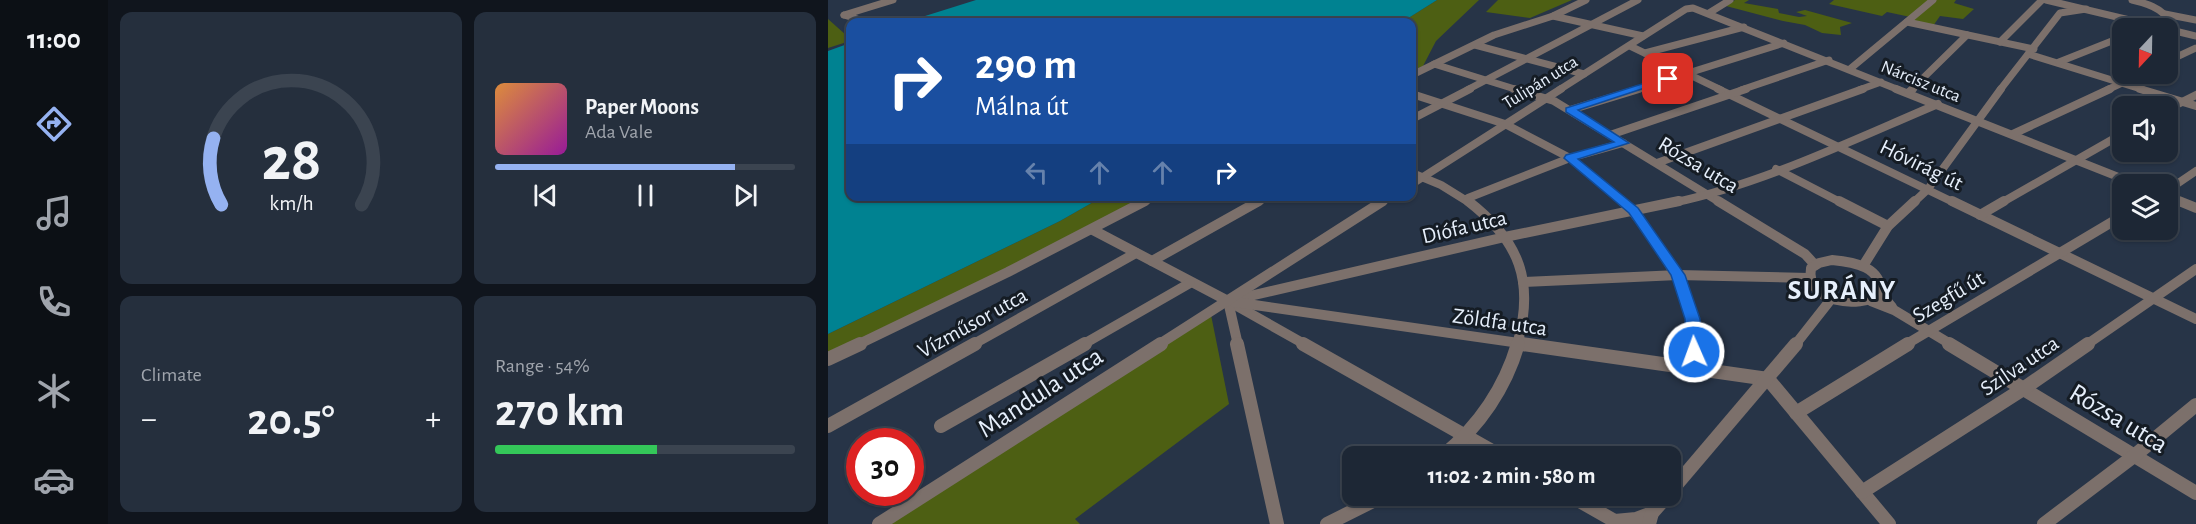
<!DOCTYPE html>
<html lang="en">
<head>
<meta charset="utf-8">
<style>
  body { margin:0; font-family:"Alegreya Sans",sans-serif; background:#252f3d; color:#f1f3f6; height:100vh; display:flex; flex-direction:column; font-size:22px; white-space:nowrap }
  * { box-sizing:border-box; margin:0 }
  p { font-size:20px; color:#a0a5ad }
  .icon { flex:none; width:33px; height:33px; fill:none; stroke:currentColor; stroke-width:2; stroke-linecap:round; stroke-linejoin:round }
  .map { position:relative; flex:1; overflow:hidden }
  .sheet { display:flex; flex-direction:column; gap:12px; padding:12px; background:#10151d; width:720px }
  .sheet>* { flex:none }
  .hud { position:absolute; left:18px; top:18px; width:570px; height:183px; border-radius:12px; box-shadow:0 2px 4px #0004,0 0 0 2px #3b4450; background:#1a4fa0; color:#fff; overflow:hidden }
  .needle { width:39px; rotate:202deg }
  .buttons { position:absolute; left:1284px; top:18px; display:grid; gap:12px }
  .buttons a { display:grid; place-items:center; width:66px; height:66px; border-radius:12px; background:#1d2735; box-shadow:0 2px 4px #0004,0 0 0 2px #3b4450; font-size:30px }
  .speed { position:absolute; left:18px; top:428px; display:flex; gap:12px; font-size:30px; font-weight:700; text-align:center }
  .speed>* { display:grid; place-content:center; width:78px; height:78px; border-radius:50%; background:#1d2735; box-shadow:0 2px 4px #0004,0 0 0 2px #3b4450; line-height:1 }
  .speed .limit { border:9px solid #d22; background:#fff; color:#111 }
  .pin { position:absolute; display:grid; place-items:center; width:51px; height:51px; color:#fff; margin:-26px; border-radius:12px; box-shadow:0 3px 9px #0006 }
  .me { position:absolute; width:66px; margin:-33px; rotate:358deg; stroke-linejoin:round; filter:drop-shadow(0 0 4px #0008) }
  .turn { display:flex; align-items:center; gap:21px; height:126px; padding:0 30px; font-size:27px }
  .turn .icon { width:78px; height:78px; stroke-width:2.5 }
  .turn b { display:block; font-size:42px; line-height:51px }
  .lanes { display:flex; align-items:center; height:57px; padding:0 30px; background:#0003; justify-content:center; gap:30px; direction:ltr }
  .lanes .off { opacity:.35 }
  .big { font-size:45px; font-weight:700; line-height:1.1 }
  .sheet .widget { flex:1; display:flex; flex-direction:column; justify-content:center; gap:9px; min-width:0; padding:0 21px; border-radius:12px; background:#252f3d }
  .sheet .dial { align-items:center; gap:0 }
  .dial svg { height:156px; overflow:visible; fill:none; stroke:#3b4450; stroke-width:7; stroke-linecap:round; text-anchor:middle }
  .dial text { fill:#f1f3f6; stroke:none }
  .song { display:flex; align-items:center; gap:18px }
  .cover { width:72px; height:72px; border-radius:9px; background:linear-gradient(135deg,hsl(30 70% 55%),hsl(300 70% 35%)) }
  .played { height:6px; border-radius:3px; background:linear-gradient(90deg,#95b2f1 80%,#3b4450 80%) }
  .keys { display:flex; justify-content:space-around; direction:ltr }
  .heat { display:flex; justify-content:space-between; align-items:center; font-size:33px; direction:ltr }
  .charge { height:9px; border-radius:4px; background:linear-gradient(90deg,#34c759 54%,#3b4450 0) }
  .sheet .tiles { flex:1; display:grid; gap:12px; grid-template-columns:repeat(2,1fr) }
  .trip { position:absolute; left:514px; top:446px; width:339px; height:60px; border-radius:12px; background:#1d2735; box-shadow:0 2px 4px #0004,0 0 0 2px #3b4450; font-weight:700; line-height:60px; text-align:center }
  main { display:flex; flex:1; min-height:0 }
  .menu { display:flex; flex-direction:column; width:108px; justify-content:space-around; align-items:center; background:#0c1015; color:#a0a5ad }
  .menu .icon { width:42px; height:42px }
  .menu .selected { color:#95b2f1 }
  .menu b { font-size:27px; color:#f1f3f6 }
  .map>svg:first-child { display:block }
  .green { fill:#4d5f13 }
  .water { fill:#008291 }
  .lines { fill:none; stroke-linecap:round; stroke-linejoin:round }
  .minor-far3 { stroke:#7c706b; stroke-width:7 }
  .minor-far2 { stroke:#7c706b; stroke-width:8 }
  .minor-far1 { stroke:#7c706b; stroke-width:10 }
  .minor { stroke:#7c706b; stroke-width:14 }
  .route { fill:#1a73e8; stroke:#114b97; stroke-width:1.5 }
  .labels { text-anchor:middle; stroke-width:6; stroke-linejoin:round; paint-order:stroke }
  .far-street-label { font-size:18px; fill:#e6effb; stroke:#151c24 }
  .street-label { font-size:22px; fill:#e6effb; stroke:#151c24 }
  .near-street-label { font-size:27px; fill:#e6effb; stroke:#151c24 }
  .district-label { font-size:28px; font-weight:bold; letter-spacing:1.5px; fill:#e6effb; stroke:#151c24 }
</style>
</head>
<body>
<main>
<nav class="menu">
<b>11:00</b>
<svg class="icon selected" aria-label="directions" viewBox="0 0 24 24"><path d="M12 3l9 9-9 9-9-9zM9 14v-3h6M13 9l2 2-2 2"/></svg>
<svg class="icon" aria-label="music" viewBox="0 0 24 24"><path d="M9 18V5l10-2v13"/><circle cx="6" cy="18" r="3"/><circle cx="16" cy="16" r="3"/></svg>
<svg class="icon" aria-label="phone" viewBox="0 0 24 24"><path d="M5 4h4l2 5-3 2q2 4 5 5l2-3 5 2v4C11 20 4 13 5 4z"/></svg>
<svg class="icon" aria-label="climate" viewBox="0 0 24 24"><path d="M12 3v18M4 7l16 10M4 17L20 7"/></svg>
<svg class="icon" aria-label="car" viewBox="0 0 24 24"><path d="M5 17H2v-5l4-1 3-4h7l3 4 3 1v5h-3M9 17h6M6 11h13"/><circle cx="7" cy="17" r="2"/><circle cx="17" cy="17" r="2"/></svg>
</nav>
<section class="sheet">
<div class="tiles">
<div class="widget dial"><svg viewBox="0 0 100 80">
<path d="M14 69A42 42 0 1 1 86 69"/>
<path d="M14 69A42 42 0 0 1 10 35" stroke="#95b2f1"/>
<text x="50" y="56" font-size="32" font-weight="700">28</text>
<text x="50" y="72" font-size="11">km/h</text>
</svg></div>
<div class="widget">
<div class="song"><i class="cover"></i><div><b>Paper Moons</b><p>Ada Vale</p></div></div>
<div class="played"></div>
<div class="keys"><svg class="icon" aria-label="previous" viewBox="0 0 24 24"><path d="M18 5L8 12l10 7zM5 5v14"/></svg><svg class="icon" aria-label="pause" viewBox="0 0 24 24"><path d="M8 5v14M16 5v14"/></svg><svg class="icon" aria-label="next" viewBox="0 0 24 24"><path d="M6 5l10 7-10 7zM19 5v14"/></svg></div>
</div>
<div class="widget"><p>Climate</p>
<div class="heat"><a>−</a><b class="big">20.5°</b><a>+</a></div>
</div>
<div class="widget"><p>Range · 54%</p><b class="big">270 km</b><div class="charge"></div></div>
</div>
</section>
<div class="map">
<svg width="1368" height="524" viewBox="0 0 1368 524">
  <rect width="100%" height="100%" fill="#273447"/>
  <g class="green">
    <polygon points="609,0 651,0 608,41 595,66 584,71 584,22 574,22"/>
    <polygon points="670,0 744,0 702,18 658,12"/>
    <polygon points="907,0 921,0 916,3 950,9 951,13 971,17 979,16 968,12 977,10 1024,23 1012,27 1013,35 994,33 977,25 955,21 898,6"/>
    <polygon points="1006,0 1128,0 1126,3 1146,9 1135,19 1112,16 1105,26 1084,22 1087,18 1059,12 1054,16 1001,4"/>
    <polygon points="0,19 18,35 22,35 22,41 0,48"/>
    <polygon points="274,197 319,197 0,361 0,334 232,221"/>
    <polygon points="382,310 401,404 247,519 252,524 60,524"/>
  </g>
  <g class="water">
    <polygon points="148,0 609,0 574,22 78,22"/>
    <polygon points="22,43 22,196 274,197 232,221 0,334 0,51"/>
  </g>
  <g class="lines">
    <g class="minor-far3">
      <polyline points="1218,0 1335,28"/>
      <path d="M 1304,0 C 1326,5 1339,11 1348,32"/>
      <polyline points="881,13 902,0"/>
      <polyline points="1337,14 1368,20"/>
      <polyline points="16,15 65,0"/>
      <polyline points="16,15 39,22"/>
      <polyline points="725,16 815,36"/>
      <polyline points="1079,22 1206,49"/>
      <polyline points="1343,30 1368,36"/>
      <polyline points="1172,42 1214,0"/>
      <polyline points="647,45 756,74"/>
      <polyline points="802,46 893,90"/>
      <polyline points="817,53 916,27"/>
      <polyline points="1200,54 1316,90"/>
      <polyline points="1340,61 1368,48"/>
      <polyline points="1231,62 1294,37"/>
      <polyline points="606,64 690,90"/>
      <polyline points="1022,69 1105,0"/>
      <polyline points="584,75 666,35 725,16 758,0"/>
      <polyline points="639,90 810,0"/>
      <polyline points="731,90 858,9 865,8 1071,90"/>
      <polyline points="806,90 956,43"/>
      <polyline points="913,90 1001,60"/>
      <polyline points="1031,90 1053,82"/>
      <polyline points="1083,90 1139,35"/>
      <polyline points="1172,90 1232,13 1258,9"/>
      <polyline points="1279,90 1313,74"/>
    </g>
    <g class="minor-far2">
      <polyline points="686,89 726,101 893,203"/>
      <polyline points="890,89 1127,203"/>
      <polyline points="1068,89 1308,184"/>
      <polyline points="1312,89 1368,106"/>
      <polyline points="1081,92 1085,89"/>
      <polyline points="584,94 677,124 742,158 796,203"/>
      <polyline points="1340,109 1368,95"/>
      <polyline points="742,110 811,89"/>
      <polyline points="584,119 642,89"/>
      <polyline points="1185,134 1282,89"/>
      <polyline points="782,135 918,89"/>
      <polyline points="829,163 1035,89"/>
      <polyline points="948,169 1014,203"/>
      <polyline points="584,173 613,185 642,203"/>
      <polyline points="584,184 733,89"/>
      <polyline points="1340,190 1368,171"/>
      <polyline points="1340,197 1355,203"/>
      <polyline points="640,198 742,158 795,143"/>
      <polyline points="314,203 327,196"/>
      <polyline points="428,203 440,196"/>
      <polyline points="552,203 563,196"/>
      <path d="M 844,203 C 932,185 1027,139 1110,104"/>
      <polyline points="1085,203 1100,189 1173,89"/>
      <polyline points="1173,203 1294,134"/>
    </g>
    <g class="minor-far1">
      <path d="M 640,201 C 692,241 707,282 689,345"/>
      <path d="M 794,201 C 807,212 815,224 824,238 C 850,275 864,299 866,345"/>
      <polyline points="890,201 977,254 987,265"/>
      <polyline points="1011,201 1060,226"/>
      <polyline points="1124,201 1368,319"/>
      <polyline points="1351,201 1368,208"/>
      <polyline points="1152,215 1176,201"/>
      <polyline points="265,230 400,301 478,345"/>
      <path d="M 1004,260 C 1027,262 1054,267 1053,294 C 1031,309 977,303 983,268 L 991,263 Z"/>
      <polyline points="324,261 431,201"/>
      <polyline points="1035,266 1060,226 1087,201"/>
      <polyline points="695,282 850,275 981,278"/>
      <polyline points="1053,294 1064,307"/>
      <polyline points="400,301 677,237 851,201"/>
      <polyline points="400,301 410,345"/>
      <polyline points="1043,301 1066,310 1124,345"/>
      <polyline points="406,302 705,345"/>
      <polyline points="29,345 180,272 317,201"/>
      <polyline points="144,345 308,253"/>
      <polyline points="254,345 362,283"/>
      <polyline points="330,345 555,201"/>
      <polyline points="967,345 1004,298"/>
      <polyline points="1077,345 1294,216"/>
      <polyline points="1258,345 1368,269"/>
    </g>
    <g class="minor">
      <polyline points="409,344 449,524"/>
      <polyline points="475,344 673,456"/>
      <polyline points="694,344 940,379 1061,524"/>
      <polyline points="866,344 867,369"/>
      <polyline points="1121,344 1368,493"/>
      <polyline points="0,359 32,344"/>
      <polyline points="968,413 1080,344"/>
      <polyline points="0,426 147,344"/>
      <polyline points="113,426 257,344"/>
      <path d="M 615,456 C 651,426 677,388 690,344"/>
      <polyline points="843,491 968,344"/>
      <polyline points="1034,492 1195,389 1260,344"/>
      <polyline points="741,495 792,524"/>
      <polyline points="787,521 808,519 824,513"/>
      <polyline points="51,524 333,344"/>
      <polyline points="499,524 557,495"/>
      <polyline points="821,524 824,513 840,495"/>
      <polyline points="1216,524 1306,456 1368,405"/>
    </g>
  </g>
  <polygon class="route" points="836,77 844,79 750,110 801,143 750,159 810,208 857,275 872,319 874,352 872,356 860,356 858,352 857,319 843,275 801,213 736,158 738,155 786,142 738,112 738,108"/>
  <g class="labels">
    <g class="far-street-label">
      <text transform="translate(1093 81) rotate(22)" y="6">Nárcisz utca</text>
      <text transform="translate(712 82) rotate(-32)" y="6">Tulipán utca</text>
    </g>
    <g class="street-label">
      <text transform="translate(871 164) rotate(31)" y="8">Rózsa utca</text>
      <text transform="translate(1094 164) rotate(26)" y="8">Hóvirág út</text>
      <text transform="translate(636 226) rotate(-13)" y="8">Diófa utca</text>
      <text transform="translate(1120 296) rotate(-31)" y="8">Szegfű út</text>
      <text transform="translate(672 321) rotate(8)" y="8">Zöldfa utca</text>
      <text transform="translate(144 322) rotate(-29)" y="8">Vízműsor utca</text>
      <text transform="translate(1191 365) rotate(-34)" y="8">Szilva utca</text>
    </g>
    <g class="near-street-label">
      <text transform="translate(212 392) rotate(-33)" y="9">Mandula utca</text>
      <text transform="translate(1291 418) rotate(31)" y="9">Rózsa utca</text>
    </g>
    <g class="district-label">
      <text x="1014" y="299">SURÁNY</text>
    </g>
  </g>
</svg>
<div class="buttons">
<a><svg class="needle" viewBox="-14 -14 28 28"><path d="M0-13l5 13h-10z" fill="#e53935"/><path d="M0 13l5-13h-10z" fill="#a0a5ad"/></svg></a>
<a><svg class="icon" aria-label="sound" viewBox="0 0 24 24"><path d="M4 9h4l5-4v14l-5-4H4zM17 9q2 3 0 6"/></svg></a>
<a><svg class="icon" aria-label="layers" viewBox="0 0 24 24"><path d="M12 4l9 5-9 5-9-5zM3 14l9 5 9-5"/></svg></a>
</div>
<div class="speed"><div class="limit">30</div></div>
<div class="pin" style="left:840px;top:79px;background:#d93025"><svg class="icon" aria-label="arrive" viewBox="0 0 24 24"><path d="M6 21V4h12l-3 4 3 4H6"/></svg></div>
<svg class="me" style="left:866px;top:352px" viewBox="-20 -20 40 40"><circle r="17" fill="#1a73e8" stroke="#fff" stroke-width="3"/><path d="M0-11L8 9 0 5-8 9z" fill="#fff"/></svg>
<div class="trip">11:02 · 2 min · 580 m</div>
<div class="hud">
<div class="turn"><svg class="icon" aria-label="right" viewBox="0 0 24 24"><path d="M7 20v-9h11M14 6l5 5-5 5"/></svg><div><b>290 m</b>Málna út</div></div>
<div class="lanes"><svg class="icon off" aria-label="left" viewBox="0 0 24 24"><path d="M17 20v-9H6M10 6l-5 5 5 5"/></svg><svg class="icon off" aria-label="ahead" viewBox="0 0 24 24"><path d="M12 20V5M6 11l6-6 6 6"/></svg><svg class="icon off" aria-label="ahead" viewBox="0 0 24 24"><path d="M12 20V5M6 11l6-6 6 6"/></svg><svg class="icon" aria-label="right" viewBox="0 0 24 24"><path d="M7 20v-9h11M14 6l5 5-5 5"/></svg></div>
</div>
</div>
</main>
</body>
</html>
